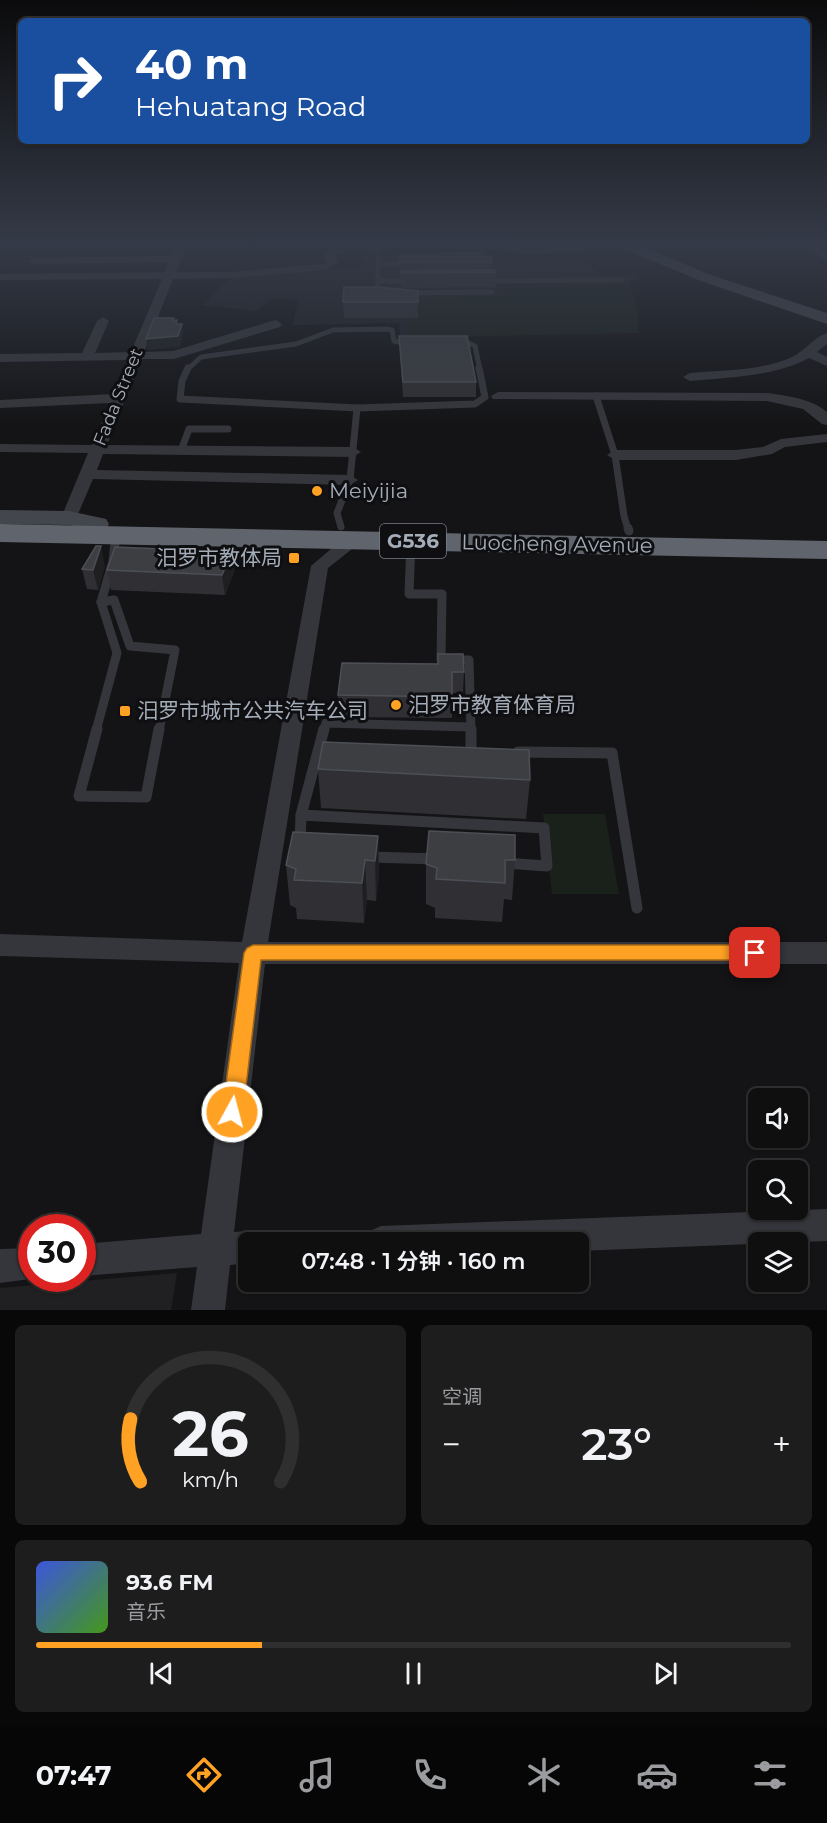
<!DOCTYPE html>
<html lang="zh">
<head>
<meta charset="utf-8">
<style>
  body { margin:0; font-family:Montserrat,"Noto Sans SC",sans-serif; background:#1d1d1e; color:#f1f3f6; height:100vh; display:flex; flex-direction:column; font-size:22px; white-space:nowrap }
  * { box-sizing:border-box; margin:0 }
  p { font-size:20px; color:#9b9c9f }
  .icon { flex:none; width:33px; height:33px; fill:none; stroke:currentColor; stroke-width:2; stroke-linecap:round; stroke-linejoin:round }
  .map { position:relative; height:1310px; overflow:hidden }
  .drawer { display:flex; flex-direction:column; gap:15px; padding:15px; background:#080809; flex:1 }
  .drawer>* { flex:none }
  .hud { position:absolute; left:18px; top:18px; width:792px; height:126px; border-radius:9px; box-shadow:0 2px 4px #0004,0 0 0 2px #2f2f30; background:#1a4fa0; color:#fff; overflow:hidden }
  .controls { position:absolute; left:748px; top:1088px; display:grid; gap:12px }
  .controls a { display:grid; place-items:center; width:60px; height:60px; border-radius:9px; background:#0f0f10; box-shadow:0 2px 4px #0004,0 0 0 2px #2f2f30; font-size:30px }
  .speed { position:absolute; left:18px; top:1214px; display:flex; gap:12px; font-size:30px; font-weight:700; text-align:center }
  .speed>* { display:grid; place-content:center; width:78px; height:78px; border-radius:50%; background:#0f0f10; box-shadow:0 2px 4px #0004,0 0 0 2px #2f2f30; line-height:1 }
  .speed .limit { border:9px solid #d22; background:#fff; color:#111 }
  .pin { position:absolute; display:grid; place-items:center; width:51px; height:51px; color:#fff; margin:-26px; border-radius:12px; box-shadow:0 3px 9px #0006 }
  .me { position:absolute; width:66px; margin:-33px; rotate:7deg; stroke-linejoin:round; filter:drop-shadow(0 0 4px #0008) }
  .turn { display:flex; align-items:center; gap:21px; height:126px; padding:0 18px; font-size:27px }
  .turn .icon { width:78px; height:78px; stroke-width:2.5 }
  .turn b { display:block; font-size:42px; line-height:51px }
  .big { font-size:45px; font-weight:600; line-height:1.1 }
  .drawer .card { flex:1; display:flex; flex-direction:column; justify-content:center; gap:9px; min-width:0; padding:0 21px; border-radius:9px; background:#1d1d1e }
  .drawer .dial { align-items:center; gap:0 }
  .dial svg { height:156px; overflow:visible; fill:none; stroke:#2f2f30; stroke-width:7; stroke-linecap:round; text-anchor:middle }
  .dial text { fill:#f1f3f6; stroke:none }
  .song { display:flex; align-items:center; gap:18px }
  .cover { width:72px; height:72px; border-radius:9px; background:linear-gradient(135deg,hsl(230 70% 55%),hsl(100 70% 35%)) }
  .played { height:6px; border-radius:3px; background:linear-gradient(90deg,#ffa123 30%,#2f2f30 30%) }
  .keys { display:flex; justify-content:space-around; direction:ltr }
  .heat { display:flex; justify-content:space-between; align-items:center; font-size:33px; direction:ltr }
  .drawer .tiles { flex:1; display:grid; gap:15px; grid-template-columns:1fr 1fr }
  .card:last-child { grid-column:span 2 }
  .trip { position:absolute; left:238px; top:1232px; width:351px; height:60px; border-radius:9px; background:#0f0f10; box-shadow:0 2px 4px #0004,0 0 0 2px #2f2f30; font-weight:600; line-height:60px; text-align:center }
  .dock { display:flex; height:96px; justify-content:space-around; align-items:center; background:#060606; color:#9b9c9f }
  .dock .icon { width:42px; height:42px }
  .dock .on { color:#ffa123 }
  .dock b { font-size:27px; color:#f1f3f6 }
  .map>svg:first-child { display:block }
  .built { fill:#202023 }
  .green { fill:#1a211a }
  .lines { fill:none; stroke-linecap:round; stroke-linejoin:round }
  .lane-far3 { stroke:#35363b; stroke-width:5 }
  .lane-far2 { stroke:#35363b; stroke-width:7 }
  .lane-far1 { stroke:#35363b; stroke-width:9 }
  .lane { stroke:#35363b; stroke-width:11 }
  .street { fill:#35363b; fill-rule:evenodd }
  .secondary { fill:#43464c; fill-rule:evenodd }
  .highway { fill:#60656d; fill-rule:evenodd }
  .wall { fill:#303034 }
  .shaded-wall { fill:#1f1f22 }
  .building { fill:#3c3e42; stroke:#4c4f55; stroke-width:1.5 }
  .route { fill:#ffa123; stroke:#a66917; stroke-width:1.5 }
  .poi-dot { fill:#ffa123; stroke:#0f0f11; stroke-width:2 }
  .labels { text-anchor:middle; stroke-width:6; stroke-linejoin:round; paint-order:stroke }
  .far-street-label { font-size:18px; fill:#a4acb8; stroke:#0f0f11 }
  .shield { fill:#0f0f11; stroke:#777d86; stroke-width:1.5 }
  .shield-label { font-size:20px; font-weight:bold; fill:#a4acb8 }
  .poi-label { font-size:21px; fill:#a4acb8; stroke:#0f0f11; text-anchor:start }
  .street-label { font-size:21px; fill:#a4acb8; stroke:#0f0f11 }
</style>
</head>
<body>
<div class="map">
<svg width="827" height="1310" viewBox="0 0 827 1310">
  <rect width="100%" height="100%" fill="#141416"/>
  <g class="built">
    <polygon points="364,253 480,255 482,263 586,262 601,276 635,274 640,280 629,281 638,313 400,338 399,323 293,325 298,300 272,298 257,311 202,305 228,281 237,277 330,268 360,267"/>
    <polygon points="177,1273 171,1310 0,1310 0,1288"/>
  </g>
  <g class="green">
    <polygon points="497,282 627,282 638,313 638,333 410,338 409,297 499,296"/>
    <polygon points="543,814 605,814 619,894 552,894"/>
  </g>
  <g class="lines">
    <g class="lane-far3">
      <polyline points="378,264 412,264"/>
      <polyline points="378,281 412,281"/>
      <polyline points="485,281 622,280"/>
      <polyline points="378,287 378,252 385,247"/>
      <polyline points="407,293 492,292"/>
      <polyline points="187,370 201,357 296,344 333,330 387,329 392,330 394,341 398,342 466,342 475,346 480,370"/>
    </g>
    <g class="lane-far2">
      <polyline points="188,368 182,381 180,399 357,408 475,404 485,397 479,368"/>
      <polyline points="596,396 615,455 624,516 628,529"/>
      <polyline points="182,448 189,429 228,429"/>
      <polyline points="341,527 337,513 350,480 357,408"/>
    </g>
    <g class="lane-far1">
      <polyline points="628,528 629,531"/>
      <polyline points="411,541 409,594 442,594 441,660 469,660 471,731"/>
      <polyline points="101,602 113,561 116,534"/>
      <polyline points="101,602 114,600 130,646 175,650 159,731"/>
      <polyline points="96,731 117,653 101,602"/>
      <polyline points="324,731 326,723 470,727"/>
    </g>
    <g class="lane">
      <polyline points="97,729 79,796 146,797 159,729"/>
      <polyline points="471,729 471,751"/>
      <polyline points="518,752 612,753 637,908"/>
      <polyline points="301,815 544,828 547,866 504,863"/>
      <polyline points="300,844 301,815 324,729"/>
      <polyline points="369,857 439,859"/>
    </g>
    <g class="street">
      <path d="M 177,244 L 187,244 L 176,272 L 233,272 L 322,264 L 327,262 L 324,255 C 340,239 372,243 392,244 L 385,250 C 368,250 350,247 335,256 L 338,263 L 324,270 L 233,278 L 173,279 L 144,352 L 173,351 L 272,321 L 276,320 L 282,324 L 280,327 L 174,359 L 141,359 L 107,445 L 353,447 L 361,452 L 353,457 L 103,454 L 97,470 L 350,475 L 358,480 L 350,485 L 93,479 L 75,521 L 63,521 L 61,518 L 88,453 L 0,452 L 0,444 L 92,445 L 110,403 L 0,408 L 0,400 L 113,394 L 128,360 L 0,362 L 0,354 L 82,353 L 97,321 L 103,317 L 109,321 L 95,353 L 131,352 L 162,279 L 0,280 L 0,274 L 165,272 L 169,262 L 33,264 L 28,261 L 33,258 L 172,256 Z"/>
      <polygon points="421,244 495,244 526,248 631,244 633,246 628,249 526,254 500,250 426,247"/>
      <polygon points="799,244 811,244 827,253 827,261"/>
      <path d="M 827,333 L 827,344 L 817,352 L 827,357 L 827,366 L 809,358 C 773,377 730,377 690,381 L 683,377 L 690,373 C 724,370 761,371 792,357 C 805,351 814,337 827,333 Z"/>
      <path d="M 498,392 L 767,393 C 788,396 810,398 827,412 L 827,425 L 822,424 L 803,409 L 767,401 L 493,399 L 491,396 Z"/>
      <polygon points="827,434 827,442 785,447 772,454 736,460 615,460 607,455 615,450 736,450 763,447 781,439"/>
      <polygon points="351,536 357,537 359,541 357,545 328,568 268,942 827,942 827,964 265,964 234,1232 249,1231 261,1235 263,1242 249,1242 249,1263 230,1265 225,1310 191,1310 197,1267 82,1276 82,1244 201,1234 239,963 0,956 0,934 242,942 311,566 345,537"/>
      <polygon points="827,1209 827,1241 579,1251 579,1242 365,1242 370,1231 381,1226"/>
      <polygon points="32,1248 32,1278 38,1278 0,1283 0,1249"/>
    </g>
    <g class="secondary">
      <polygon points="617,244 636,244 711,275 827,313 827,324 701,281 619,247"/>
      <polygon points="0,510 69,511 106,519 109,524 106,529 98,531 69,525 0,524"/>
    </g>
    <polygon class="highway" points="0,524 827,541 827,559 0,542"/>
  </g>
  <g class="wall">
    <polygon points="400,255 484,256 492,262 492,270 495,273 495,288 492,287 401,288"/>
    <polygon points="418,291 418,318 344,318 343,302"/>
    <polygon points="399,336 476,382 476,397 403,397"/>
    <polygon points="232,552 234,572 225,595 111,590 107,570"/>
    <polygon points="105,566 98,590 87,589 82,569"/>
    <polygon points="342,663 464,672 463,693 452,693 452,718 339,717 338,695"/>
    <polygon points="318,769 530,780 526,819 321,808"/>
    <polygon points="429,831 515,860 512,900 504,899 502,922 435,918 435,908 426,904 426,864"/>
    <polygon points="378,836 379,876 376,901 367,900 364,923 297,919 296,908 290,905 286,865"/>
  </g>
  <g class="shaded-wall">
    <polygon points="182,324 183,334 180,347 147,350 146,339"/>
    <polygon points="101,546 105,566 98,590 93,570"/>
    <polygon points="232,552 234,572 225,595 222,575"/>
    <polygon points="378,836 379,876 376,901 375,861"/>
    <polygon points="365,860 367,900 364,923 362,883"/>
  </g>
  <g class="building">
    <polygon points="483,252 484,256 491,256 492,262 400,262 400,255"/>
    <polygon points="495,270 495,273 493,272 401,273 401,271"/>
    <polygon points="344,287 378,287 418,291 418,302 343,302"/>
    <polygon points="154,318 174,318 173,321 177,320 176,324 182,324 178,336 146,339"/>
    <polygon points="399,336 467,336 476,382 403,382"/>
    <polygon points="96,546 101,546 93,570 82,569"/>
    <polygon points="115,547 232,552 222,575 107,570"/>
    <polygon points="438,654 463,654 464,672 452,672 452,697 338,695 342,663 438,664"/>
    <polygon points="323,742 529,750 530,780 318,769"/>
    <polygon points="429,831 515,835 515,860 505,860 505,883 436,879 437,868 426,864"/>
    <polygon points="293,832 378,836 375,861 365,860 362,883 294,880 296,869 286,865"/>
  </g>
  <linearGradient id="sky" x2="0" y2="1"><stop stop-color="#0b0b0c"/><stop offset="0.57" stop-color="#343a47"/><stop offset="1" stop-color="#343a47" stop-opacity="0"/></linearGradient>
  <rect width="827" height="427" fill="url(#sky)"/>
  <polygon class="route" points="253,945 755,945 762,948 764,953 762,958 755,960 261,960 243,1112 240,1119 232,1122 225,1119 222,1112 244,953 247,948"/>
  <g class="poi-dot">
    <circle cx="317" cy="491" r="6"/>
    <rect x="288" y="552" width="12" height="12" rx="3"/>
    <circle cx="396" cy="705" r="6"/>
    <rect x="119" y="705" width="12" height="12" rx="3"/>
  </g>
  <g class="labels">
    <g class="far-street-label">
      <text transform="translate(118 397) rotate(-68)" y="6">Fada Street</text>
    </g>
    <rect class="shield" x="380" y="524" width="66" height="34" rx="4.5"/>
    <g class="shield-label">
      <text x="413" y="548">G536</text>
    </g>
    <g class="poi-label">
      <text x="329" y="498">Meiyijia</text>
      <text x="282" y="565" text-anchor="end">汨罗市教体局</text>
      <text x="408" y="712">汨罗市教育体育局</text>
      <text x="137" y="718">汨罗市城市公共汽车公司</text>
    </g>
    <g class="street-label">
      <text transform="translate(557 544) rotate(1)" y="7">Luocheng Avenue</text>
    </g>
  </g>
</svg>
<div class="controls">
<a><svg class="icon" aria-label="sound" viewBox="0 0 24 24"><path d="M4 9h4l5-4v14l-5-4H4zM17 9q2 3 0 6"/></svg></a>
<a><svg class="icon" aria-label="search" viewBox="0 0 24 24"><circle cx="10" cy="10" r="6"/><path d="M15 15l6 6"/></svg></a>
<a><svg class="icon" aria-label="layers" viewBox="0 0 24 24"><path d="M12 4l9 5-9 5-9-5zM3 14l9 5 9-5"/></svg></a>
</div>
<div class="speed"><div class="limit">30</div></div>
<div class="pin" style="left:755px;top:953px;background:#d93025"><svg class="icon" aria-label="arrive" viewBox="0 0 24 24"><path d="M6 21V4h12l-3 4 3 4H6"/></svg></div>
<svg class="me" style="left:232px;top:1112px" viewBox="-20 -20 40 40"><circle r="17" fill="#ffa123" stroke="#fff" stroke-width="3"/><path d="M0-11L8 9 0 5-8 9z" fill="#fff"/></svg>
<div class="trip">07:48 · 1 分钟 · 160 m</div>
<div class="hud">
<div class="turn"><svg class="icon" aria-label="right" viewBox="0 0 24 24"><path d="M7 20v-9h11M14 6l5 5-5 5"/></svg><div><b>40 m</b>Hehuatang Road</div></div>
</div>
</div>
<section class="drawer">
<div class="tiles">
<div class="card dial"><svg viewBox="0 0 100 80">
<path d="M14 69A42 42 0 1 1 86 69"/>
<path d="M14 69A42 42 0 0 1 9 37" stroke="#ffa123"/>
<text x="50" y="56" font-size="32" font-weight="700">26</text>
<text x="50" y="72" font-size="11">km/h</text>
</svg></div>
<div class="card"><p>空调</p>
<div class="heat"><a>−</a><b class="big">23°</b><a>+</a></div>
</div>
<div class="card">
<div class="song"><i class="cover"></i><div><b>93.6 FM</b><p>音乐</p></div></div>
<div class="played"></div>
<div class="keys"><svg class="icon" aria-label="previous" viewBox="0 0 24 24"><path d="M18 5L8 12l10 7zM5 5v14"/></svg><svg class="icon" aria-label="pause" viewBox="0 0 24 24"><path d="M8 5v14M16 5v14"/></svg><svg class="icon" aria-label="next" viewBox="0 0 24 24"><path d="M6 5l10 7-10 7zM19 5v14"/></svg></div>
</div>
</div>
</section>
<nav class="dock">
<b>07:47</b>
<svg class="icon on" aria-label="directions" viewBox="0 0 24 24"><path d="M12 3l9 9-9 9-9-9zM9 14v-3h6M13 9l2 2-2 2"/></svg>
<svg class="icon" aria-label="music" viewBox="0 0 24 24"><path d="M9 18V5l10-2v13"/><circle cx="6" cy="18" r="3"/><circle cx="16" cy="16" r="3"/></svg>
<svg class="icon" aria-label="phone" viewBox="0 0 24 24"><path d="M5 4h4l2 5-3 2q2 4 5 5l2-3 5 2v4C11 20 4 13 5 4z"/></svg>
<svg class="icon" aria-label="climate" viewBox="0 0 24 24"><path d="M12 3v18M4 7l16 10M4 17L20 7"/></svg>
<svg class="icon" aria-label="car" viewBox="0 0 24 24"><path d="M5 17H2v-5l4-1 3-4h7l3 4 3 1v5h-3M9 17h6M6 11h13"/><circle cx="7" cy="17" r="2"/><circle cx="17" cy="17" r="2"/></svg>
<svg class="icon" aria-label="filters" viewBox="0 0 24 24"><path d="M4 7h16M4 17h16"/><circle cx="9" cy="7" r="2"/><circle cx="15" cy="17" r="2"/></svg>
</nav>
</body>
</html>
